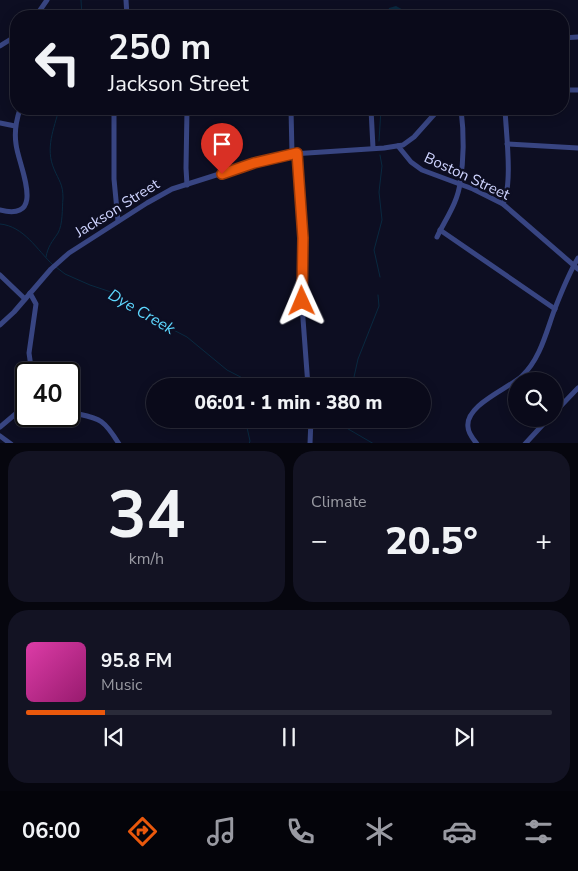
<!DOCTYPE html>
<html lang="en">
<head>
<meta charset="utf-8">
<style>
  body { margin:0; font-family:"Nunito Sans",sans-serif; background:#131323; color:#f1f3f6; height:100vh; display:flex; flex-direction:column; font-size:19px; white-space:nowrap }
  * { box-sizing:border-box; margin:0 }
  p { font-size:16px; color:#999aa2 }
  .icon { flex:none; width:28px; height:28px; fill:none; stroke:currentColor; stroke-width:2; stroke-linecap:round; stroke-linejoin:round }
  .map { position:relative; height:443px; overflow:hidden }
  .details { display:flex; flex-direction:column; gap:8px; padding:8px; background:#06060e; flex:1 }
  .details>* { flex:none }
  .banner { position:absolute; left:10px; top:10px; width:559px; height:105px; border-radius:20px; box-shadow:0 2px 12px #0003,0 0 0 1px #2a2b39; background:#0a0a1a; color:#f1f3f6; overflow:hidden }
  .controls { position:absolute; left:508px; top:372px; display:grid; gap:10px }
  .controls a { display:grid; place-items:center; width:55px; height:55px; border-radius:50%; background:#0a0a1a; box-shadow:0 2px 12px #0003,0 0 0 1px #2a2b39; font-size:25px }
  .speed { position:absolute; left:15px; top:362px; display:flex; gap:10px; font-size:25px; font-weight:700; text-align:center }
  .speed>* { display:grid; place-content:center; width:65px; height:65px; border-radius:50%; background:#0a0a1a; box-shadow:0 2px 12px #0003,0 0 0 1px #2a2b39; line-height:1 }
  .speed .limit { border:2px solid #111; border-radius:8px; background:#fff; color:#111 }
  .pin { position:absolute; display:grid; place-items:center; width:42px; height:42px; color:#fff; margin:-51px -21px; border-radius:50% 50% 50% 0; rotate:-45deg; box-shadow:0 0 5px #0007 }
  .pin .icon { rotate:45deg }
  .me { position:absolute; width:55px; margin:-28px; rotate:359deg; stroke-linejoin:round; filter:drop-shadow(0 0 4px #0008) }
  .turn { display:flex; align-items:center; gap:18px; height:105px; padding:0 15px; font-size:22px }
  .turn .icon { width:65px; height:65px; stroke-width:2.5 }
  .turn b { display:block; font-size:35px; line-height:42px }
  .big { font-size:38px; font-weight:800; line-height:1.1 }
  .details .card { flex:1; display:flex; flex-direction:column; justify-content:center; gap:8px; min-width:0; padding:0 18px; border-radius:20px; background:#131323 }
  .details .dial { align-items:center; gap:0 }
  .dial b { font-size:65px; line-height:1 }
  .song { display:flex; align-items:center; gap:15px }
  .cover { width:60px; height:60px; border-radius:8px; background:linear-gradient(135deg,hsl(320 70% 55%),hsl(320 70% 35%)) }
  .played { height:5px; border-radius:2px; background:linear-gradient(90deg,#ea580c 15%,#2a2b39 15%) }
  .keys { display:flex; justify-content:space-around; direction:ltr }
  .heat { display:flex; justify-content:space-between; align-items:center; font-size:28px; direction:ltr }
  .details .tiles { flex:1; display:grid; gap:8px; grid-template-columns:1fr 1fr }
  .card:last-child { grid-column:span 2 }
  .trip { position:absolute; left:146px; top:378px; width:285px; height:50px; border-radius:25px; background:#0a0a1a; box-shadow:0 2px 12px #0003,0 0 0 1px #2a2b39; font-weight:800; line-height:50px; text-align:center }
  .tab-bar { display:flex; height:80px; justify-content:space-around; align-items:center; background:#04040a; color:#999aa2 }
  .tab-bar .icon { width:35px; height:35px }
  .tab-bar .selected { color:#ea580c }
  .tab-bar b { font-size:22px; color:#f1f3f6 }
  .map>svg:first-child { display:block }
  .water { fill:#092940 }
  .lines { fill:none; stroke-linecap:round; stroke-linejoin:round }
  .stream { stroke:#092940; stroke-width:1 }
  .minor { stroke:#384582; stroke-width:5 }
  .route-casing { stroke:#983908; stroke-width:12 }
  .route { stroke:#ea580c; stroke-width:9 }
  .labels { text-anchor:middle; stroke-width:5; stroke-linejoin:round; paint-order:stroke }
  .street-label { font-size:15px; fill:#cfd4ff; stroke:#0d0e22 }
  .water-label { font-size:16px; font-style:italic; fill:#5dd7ff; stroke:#0d0e22 }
</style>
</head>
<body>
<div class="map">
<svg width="578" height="444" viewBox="0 0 578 444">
  <rect width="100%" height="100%" fill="#0d0e22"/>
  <polygon class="water" points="396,6 407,12 423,16 387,16 389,8"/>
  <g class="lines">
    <g class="stream">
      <polyline points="81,0 82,16"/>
      <polyline points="379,141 381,109"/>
      <path d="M 0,224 C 24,226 37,250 53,265"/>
      <path d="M 46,257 C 48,246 52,242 58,233 C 63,224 62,209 63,198 C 63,184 59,181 54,169 C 45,148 54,129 59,109"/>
      <polyline points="56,267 65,274 90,285 114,293 137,311 187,337 227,370 258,386"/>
      <polyline points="380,277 374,250 382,220 379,192 382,166 380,155"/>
      <polyline points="352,386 358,359 379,306 378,295"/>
      <polyline points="246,419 246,423 250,441 249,444"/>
      <polyline points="331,419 374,444"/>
      <polyline points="340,419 341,425"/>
    </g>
    <g class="minor">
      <polyline points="126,0 127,16"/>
      <polyline points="288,15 288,16"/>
      <polyline points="36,16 47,0"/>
      <polyline points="562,38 578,37"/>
      <polyline points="11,40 16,50"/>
      <polyline points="0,46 16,36"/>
      <polyline points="562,90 578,90"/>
      <polyline points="114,109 114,179 118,221"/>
      <polyline points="187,109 186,168 187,185"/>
      <polyline points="291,109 292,154"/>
      <polyline points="371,109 373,148"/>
      <polyline points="0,123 15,126"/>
      <polyline points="507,144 578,148"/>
      <polyline points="398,146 411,162 422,170 473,189 503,204 578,269"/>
      <polyline points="297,153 303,238 301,292 308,386"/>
      <path d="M 503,204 C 513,184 506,133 505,109"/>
      <path d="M 0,210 C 48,222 18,165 16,144 C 14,131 16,121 20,109"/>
      <polyline points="440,230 555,309"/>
      <path d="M 437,237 C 445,220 458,202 460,183 C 464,159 464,133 461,109"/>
      <polyline points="0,275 25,299"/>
      <polyline points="30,293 36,304 29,353 32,374"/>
      <polyline points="0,325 14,312 51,269 69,253 147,203 172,189 254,163 292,154 384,148 403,145 414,137 439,109"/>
      <path d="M 69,412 C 99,419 102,416 119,444"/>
      <polyline points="554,413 578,388"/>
      <polyline points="0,427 19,411 26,402"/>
      <polyline points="0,436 11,444"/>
      <polyline points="310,444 311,419"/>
      <path d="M 477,444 C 473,439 468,433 468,427 C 465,405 508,389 522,376 C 540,359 546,333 554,311 C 561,293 568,275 578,258"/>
      <polyline points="525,444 548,419"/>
    </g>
  </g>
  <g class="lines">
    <defs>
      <polyline id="route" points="222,174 254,163 297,153 303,238 302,301"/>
    </defs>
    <use href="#route" class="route-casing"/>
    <use href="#route" class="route"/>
  </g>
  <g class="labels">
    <g class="street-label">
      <text transform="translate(467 176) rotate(25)" y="5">Boston Street</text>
      <text transform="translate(117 208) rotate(-32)" y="5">Jackson Street</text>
    </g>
    <g class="water-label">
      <text transform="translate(142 311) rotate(30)" y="6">Dye Creek</text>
    </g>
  </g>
</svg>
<div class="controls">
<a><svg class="icon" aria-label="search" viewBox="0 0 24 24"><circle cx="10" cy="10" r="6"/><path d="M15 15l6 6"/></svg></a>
</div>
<div class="speed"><div class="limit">40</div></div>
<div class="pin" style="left:222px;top:174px;background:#d93025"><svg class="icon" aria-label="arrive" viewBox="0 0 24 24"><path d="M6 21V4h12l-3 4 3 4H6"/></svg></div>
<svg class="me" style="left:302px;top:301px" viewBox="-20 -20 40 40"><path d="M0-17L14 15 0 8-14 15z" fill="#ea580c" stroke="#fff" stroke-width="4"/></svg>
<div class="trip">06:01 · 1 min · 380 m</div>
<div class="banner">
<div class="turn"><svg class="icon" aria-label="left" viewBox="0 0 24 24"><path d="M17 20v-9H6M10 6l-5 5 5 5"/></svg><div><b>250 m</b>Jackson Street</div></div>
</div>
</div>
<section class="details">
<div class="tiles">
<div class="card dial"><b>34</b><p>km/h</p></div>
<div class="card"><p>Climate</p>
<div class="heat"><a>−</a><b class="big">20.5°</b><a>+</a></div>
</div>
<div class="card">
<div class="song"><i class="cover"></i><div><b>95.8 FM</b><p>Music</p></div></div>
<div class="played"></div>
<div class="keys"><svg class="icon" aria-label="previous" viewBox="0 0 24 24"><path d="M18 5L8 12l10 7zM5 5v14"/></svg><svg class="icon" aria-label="pause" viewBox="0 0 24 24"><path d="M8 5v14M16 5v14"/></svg><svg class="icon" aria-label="next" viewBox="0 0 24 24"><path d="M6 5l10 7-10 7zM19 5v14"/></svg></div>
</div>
</div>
</section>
<nav class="tab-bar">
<b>06:00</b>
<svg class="icon selected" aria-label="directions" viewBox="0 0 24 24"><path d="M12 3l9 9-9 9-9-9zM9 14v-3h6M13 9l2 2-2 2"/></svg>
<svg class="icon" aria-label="music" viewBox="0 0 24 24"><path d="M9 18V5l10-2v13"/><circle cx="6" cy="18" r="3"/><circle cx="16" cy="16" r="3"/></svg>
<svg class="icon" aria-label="phone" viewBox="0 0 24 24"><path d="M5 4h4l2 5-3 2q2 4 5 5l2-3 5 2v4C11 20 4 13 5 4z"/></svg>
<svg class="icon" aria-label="climate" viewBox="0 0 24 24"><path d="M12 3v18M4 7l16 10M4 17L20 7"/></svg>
<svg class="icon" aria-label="car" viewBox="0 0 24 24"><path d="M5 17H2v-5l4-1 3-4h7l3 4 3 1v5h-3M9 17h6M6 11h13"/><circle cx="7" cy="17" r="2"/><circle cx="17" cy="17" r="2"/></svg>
<svg class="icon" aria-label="filters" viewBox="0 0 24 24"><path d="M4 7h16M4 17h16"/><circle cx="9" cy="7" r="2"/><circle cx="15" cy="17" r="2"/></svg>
</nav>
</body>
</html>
